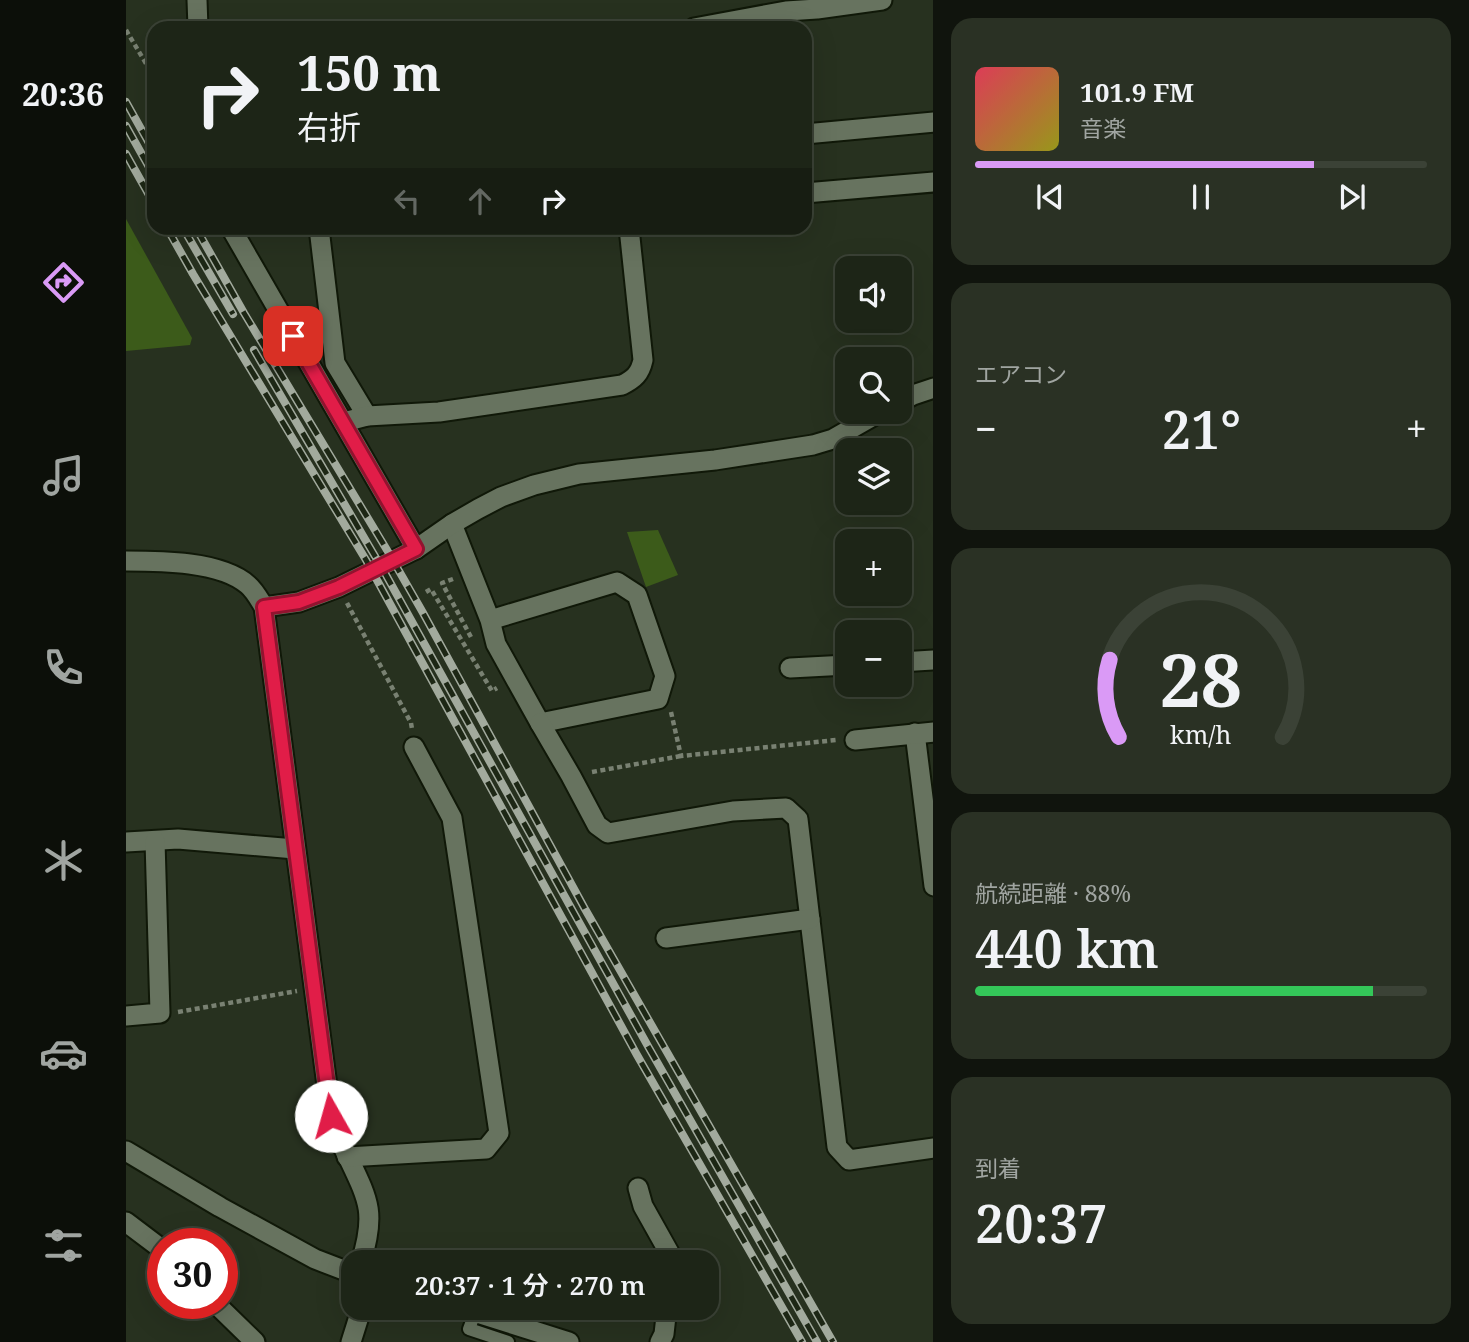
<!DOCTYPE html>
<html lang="ja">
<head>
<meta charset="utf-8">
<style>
  body { margin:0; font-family:"Noto Serif","Noto Sans JP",serif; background:#2a3124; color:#f1f3f6; height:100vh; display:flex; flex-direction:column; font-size:26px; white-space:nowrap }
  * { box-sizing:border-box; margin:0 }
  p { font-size:23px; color:#a0a5a1 }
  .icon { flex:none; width:38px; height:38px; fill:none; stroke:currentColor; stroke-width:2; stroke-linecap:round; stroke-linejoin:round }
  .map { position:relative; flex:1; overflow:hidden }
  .panel { display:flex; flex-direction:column; gap:18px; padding:18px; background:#10140d; width:536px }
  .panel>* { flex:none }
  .top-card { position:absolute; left:21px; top:21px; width:665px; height:214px; border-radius:21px; box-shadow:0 7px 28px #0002,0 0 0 2px #3b4236; background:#1d2517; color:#f1f3f6; overflow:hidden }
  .fabs { position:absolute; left:709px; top:256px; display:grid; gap:14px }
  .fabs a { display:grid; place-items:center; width:77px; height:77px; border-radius:14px; background:#1d2517; box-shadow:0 7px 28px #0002,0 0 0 2px #3b4236; font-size:35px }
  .speed { position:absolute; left:21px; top:1228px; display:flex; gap:14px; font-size:35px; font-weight:700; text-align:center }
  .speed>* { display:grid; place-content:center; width:91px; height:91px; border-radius:50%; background:#1d2517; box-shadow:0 7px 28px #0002,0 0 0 2px #3b4236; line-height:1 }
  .speed .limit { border:10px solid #d22; background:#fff; color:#111 }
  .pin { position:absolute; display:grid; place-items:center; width:60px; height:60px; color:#fff; margin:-30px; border-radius:14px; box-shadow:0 4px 10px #0006 }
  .me { position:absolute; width:77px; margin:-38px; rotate:353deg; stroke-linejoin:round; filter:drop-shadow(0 0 5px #0008) }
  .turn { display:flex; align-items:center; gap:24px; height:147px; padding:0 35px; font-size:32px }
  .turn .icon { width:91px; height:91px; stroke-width:2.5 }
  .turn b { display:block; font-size:49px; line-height:60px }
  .lanes { display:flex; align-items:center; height:66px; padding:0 35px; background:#0003; justify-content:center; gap:35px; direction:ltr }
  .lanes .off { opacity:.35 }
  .big { font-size:52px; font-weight:600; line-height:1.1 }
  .panel .tile { flex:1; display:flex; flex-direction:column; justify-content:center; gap:10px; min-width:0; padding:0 24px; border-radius:21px; background:#2a3124 }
  .panel .dial { align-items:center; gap:0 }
  .dial svg { height:182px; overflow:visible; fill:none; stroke:#3b4236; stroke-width:7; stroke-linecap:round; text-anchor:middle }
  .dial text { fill:#f1f3f6; stroke:none }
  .song { display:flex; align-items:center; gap:21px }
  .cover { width:84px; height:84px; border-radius:10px; background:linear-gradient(135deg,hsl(350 70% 55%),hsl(60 70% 35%)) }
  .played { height:7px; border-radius:4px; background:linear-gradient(90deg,#da9af6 75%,#3b4236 75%) }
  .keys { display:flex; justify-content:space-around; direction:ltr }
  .heat { display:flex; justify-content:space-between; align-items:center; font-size:38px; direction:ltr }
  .charge { height:10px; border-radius:5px; background:linear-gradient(90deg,#34c759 88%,#3b4236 0) }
  .trip { position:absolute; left:215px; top:1250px; width:378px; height:70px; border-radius:21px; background:#1d2517; box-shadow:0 7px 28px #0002,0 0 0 2px #3b4236; font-weight:600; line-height:70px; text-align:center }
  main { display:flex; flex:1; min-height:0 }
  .tabs { display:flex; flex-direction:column; width:126px; justify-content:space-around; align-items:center; background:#0c0f09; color:#a0a5a1 }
  .tabs .icon { width:49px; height:49px }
  .tabs .current { color:#da9af6 }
  .tabs b { font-size:32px; color:#f1f3f6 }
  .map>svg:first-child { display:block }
  .green { fill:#3c5b1a }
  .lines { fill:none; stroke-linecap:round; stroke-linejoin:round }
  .service-casing { stroke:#101808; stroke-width:16 }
  .minor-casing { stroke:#101808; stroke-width:23 }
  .path { stroke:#798172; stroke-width:4.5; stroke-dasharray:5 3.5; stroke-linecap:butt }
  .service { stroke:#67735f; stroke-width:12 }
  .minor { stroke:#67735f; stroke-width:19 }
  .rail-casing { stroke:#a2aa9d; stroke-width:8 }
  .rail { stroke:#1d2715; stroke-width:5; stroke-dasharray:16; stroke-linecap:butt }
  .route-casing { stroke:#92132f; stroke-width:18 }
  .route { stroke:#e11d48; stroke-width:12 }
</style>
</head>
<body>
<main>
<nav class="tabs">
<b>20:36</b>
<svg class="icon current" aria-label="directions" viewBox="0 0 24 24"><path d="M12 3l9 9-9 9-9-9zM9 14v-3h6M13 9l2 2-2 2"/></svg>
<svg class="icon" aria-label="music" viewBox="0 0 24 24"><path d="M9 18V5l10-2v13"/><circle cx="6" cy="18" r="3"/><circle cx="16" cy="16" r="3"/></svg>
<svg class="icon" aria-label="phone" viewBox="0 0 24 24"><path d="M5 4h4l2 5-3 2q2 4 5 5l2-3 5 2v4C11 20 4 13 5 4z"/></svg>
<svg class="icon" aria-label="climate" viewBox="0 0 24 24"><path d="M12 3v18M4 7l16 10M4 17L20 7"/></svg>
<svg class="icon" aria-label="car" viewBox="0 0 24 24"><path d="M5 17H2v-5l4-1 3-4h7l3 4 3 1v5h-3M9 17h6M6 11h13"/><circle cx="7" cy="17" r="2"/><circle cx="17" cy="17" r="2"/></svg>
<svg class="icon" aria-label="filters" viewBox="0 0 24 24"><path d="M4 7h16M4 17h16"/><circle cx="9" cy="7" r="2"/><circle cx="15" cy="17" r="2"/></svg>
</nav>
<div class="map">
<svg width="808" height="1342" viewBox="0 0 808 1342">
  <rect width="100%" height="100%" fill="#27311f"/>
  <g class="green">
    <polygon points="0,219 66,338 64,345 0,351"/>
    <polygon points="532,530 552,575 520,587 501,532"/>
  </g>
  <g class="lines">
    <defs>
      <polyline id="service" points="349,1313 343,1329 382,1342"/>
      <g id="minor">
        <polyline points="71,0 72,28"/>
        <polyline points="568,28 660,11 691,9 756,0"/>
        <polyline points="679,134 808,122"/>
        <polyline points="679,193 808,182"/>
        <polyline points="105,228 290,549"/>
        <polyline points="193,228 209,363 241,416"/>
        <polyline points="774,402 787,395 808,388"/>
        <path d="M 218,422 L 241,416 L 313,412 L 496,385 C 508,379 514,374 517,360 L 503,228"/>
        <polyline points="326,524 364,620 370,644 414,723 532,699 539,676 511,595 491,582 364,620"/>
        <path d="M 0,561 C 34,561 95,561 122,585 C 129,591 133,599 138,607 L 205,1116 C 210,1130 215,1144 222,1157 C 243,1201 250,1213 235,1262"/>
        <polyline points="138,607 173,602 213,587 290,549 326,524 352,509 375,497 408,485 453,474 589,460 687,445 707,439 756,411"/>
        <polyline points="774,662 808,660"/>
        <polyline points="664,668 721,665"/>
        <polyline points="414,723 445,776 471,825 482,833 607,811 660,808 672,819 711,1147 723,1160 808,1148"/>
        <polyline points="789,733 808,886"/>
        <polyline points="729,740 808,732"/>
        <polyline points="0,842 52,839 169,849"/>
        <polyline points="540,938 684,919"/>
        <polyline points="0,1016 34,1013 29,841"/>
        <polyline points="0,1151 94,1207 189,1259 228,1274"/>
        <polyline points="221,1157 360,1149 373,1133 326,818 288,747"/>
        <polyline points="512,1188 517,1206 545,1256 545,1262"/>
        <polyline points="0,1222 37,1250"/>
        <polyline points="90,1304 129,1342"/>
        <polyline points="332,1307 443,1342"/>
        <polyline points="225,1342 236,1307"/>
        <polyline points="534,1342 538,1334 541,1307"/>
      </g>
    </defs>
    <use href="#service" class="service-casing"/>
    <use href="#minor" class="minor-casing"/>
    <g class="path">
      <polyline points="0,30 28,77"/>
      <polyline points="327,579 316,583 346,639"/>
      <polyline points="300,592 305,589 366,691 371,688"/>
      <polyline points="221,603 285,723 286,729"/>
      <polyline points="545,712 555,756 710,740"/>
      <polyline points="466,772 555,756"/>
      <polyline points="52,1012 171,991"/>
    </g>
    <use href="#service" class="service"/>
    <use href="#minor" class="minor"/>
    <defs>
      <g id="rail">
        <polyline points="0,102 28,152"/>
        <polyline points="0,126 28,176"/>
        <polyline points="0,154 28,204"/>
        <polyline points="41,228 67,274 240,560 511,1055 676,1342"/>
        <polyline points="57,228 107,314"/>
        <polyline points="70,228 118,313 261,550 296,611 459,909 707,1342"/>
        <polyline points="128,350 260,575 523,1048 691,1342"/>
      </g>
    </defs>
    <use href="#rail" class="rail-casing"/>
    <use href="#rail" class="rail"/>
  </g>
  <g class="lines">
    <defs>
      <polyline id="route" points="167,336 290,549 213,587 173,602 138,607 205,1116"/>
    </defs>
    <use href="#route" class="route-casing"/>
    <use href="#route" class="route"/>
  </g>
</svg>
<div class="fabs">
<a><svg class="icon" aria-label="sound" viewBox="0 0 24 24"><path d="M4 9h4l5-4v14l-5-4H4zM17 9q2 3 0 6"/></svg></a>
<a><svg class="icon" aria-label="search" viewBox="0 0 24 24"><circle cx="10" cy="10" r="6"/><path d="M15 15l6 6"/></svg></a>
<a><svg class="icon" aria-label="layers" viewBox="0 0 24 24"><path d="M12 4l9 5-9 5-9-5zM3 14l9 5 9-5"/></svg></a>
<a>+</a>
<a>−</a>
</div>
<div class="speed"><div class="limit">30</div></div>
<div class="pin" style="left:167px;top:336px;background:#d93025"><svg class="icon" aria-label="arrive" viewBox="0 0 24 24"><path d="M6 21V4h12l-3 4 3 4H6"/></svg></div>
<svg class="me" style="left:205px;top:1116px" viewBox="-20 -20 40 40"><circle r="19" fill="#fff"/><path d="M0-13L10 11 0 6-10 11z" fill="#e11d48"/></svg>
<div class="trip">20:37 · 1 分 · 270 m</div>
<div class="top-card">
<div class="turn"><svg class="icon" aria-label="right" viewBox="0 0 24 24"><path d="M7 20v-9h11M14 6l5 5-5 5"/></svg><div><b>150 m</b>右折</div></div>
<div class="lanes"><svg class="icon off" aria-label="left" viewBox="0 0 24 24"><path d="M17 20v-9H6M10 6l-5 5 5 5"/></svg><svg class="icon off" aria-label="ahead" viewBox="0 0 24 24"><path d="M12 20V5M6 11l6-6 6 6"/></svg><svg class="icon" aria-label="right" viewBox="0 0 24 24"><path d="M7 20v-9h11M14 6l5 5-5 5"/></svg></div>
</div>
</div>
<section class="panel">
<div class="tile">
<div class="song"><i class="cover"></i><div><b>101.9 FM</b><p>音楽</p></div></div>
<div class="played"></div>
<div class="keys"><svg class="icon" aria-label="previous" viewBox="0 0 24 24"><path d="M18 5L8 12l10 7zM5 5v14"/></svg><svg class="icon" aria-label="pause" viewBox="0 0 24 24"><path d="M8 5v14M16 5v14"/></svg><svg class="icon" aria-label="next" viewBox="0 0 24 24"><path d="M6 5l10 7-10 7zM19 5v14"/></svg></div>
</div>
<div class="tile"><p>エアコン</p>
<div class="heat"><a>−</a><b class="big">21°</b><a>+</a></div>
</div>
<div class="tile dial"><svg viewBox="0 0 100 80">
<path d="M14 69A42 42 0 1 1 86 69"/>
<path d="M14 69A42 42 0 0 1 10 35" stroke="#da9af6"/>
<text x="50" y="56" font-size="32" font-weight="700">28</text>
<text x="50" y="72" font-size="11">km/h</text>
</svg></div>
<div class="tile"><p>航続距離 · 88%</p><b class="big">440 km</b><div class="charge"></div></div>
<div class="tile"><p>到着</p><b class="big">20:37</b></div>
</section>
</main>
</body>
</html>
